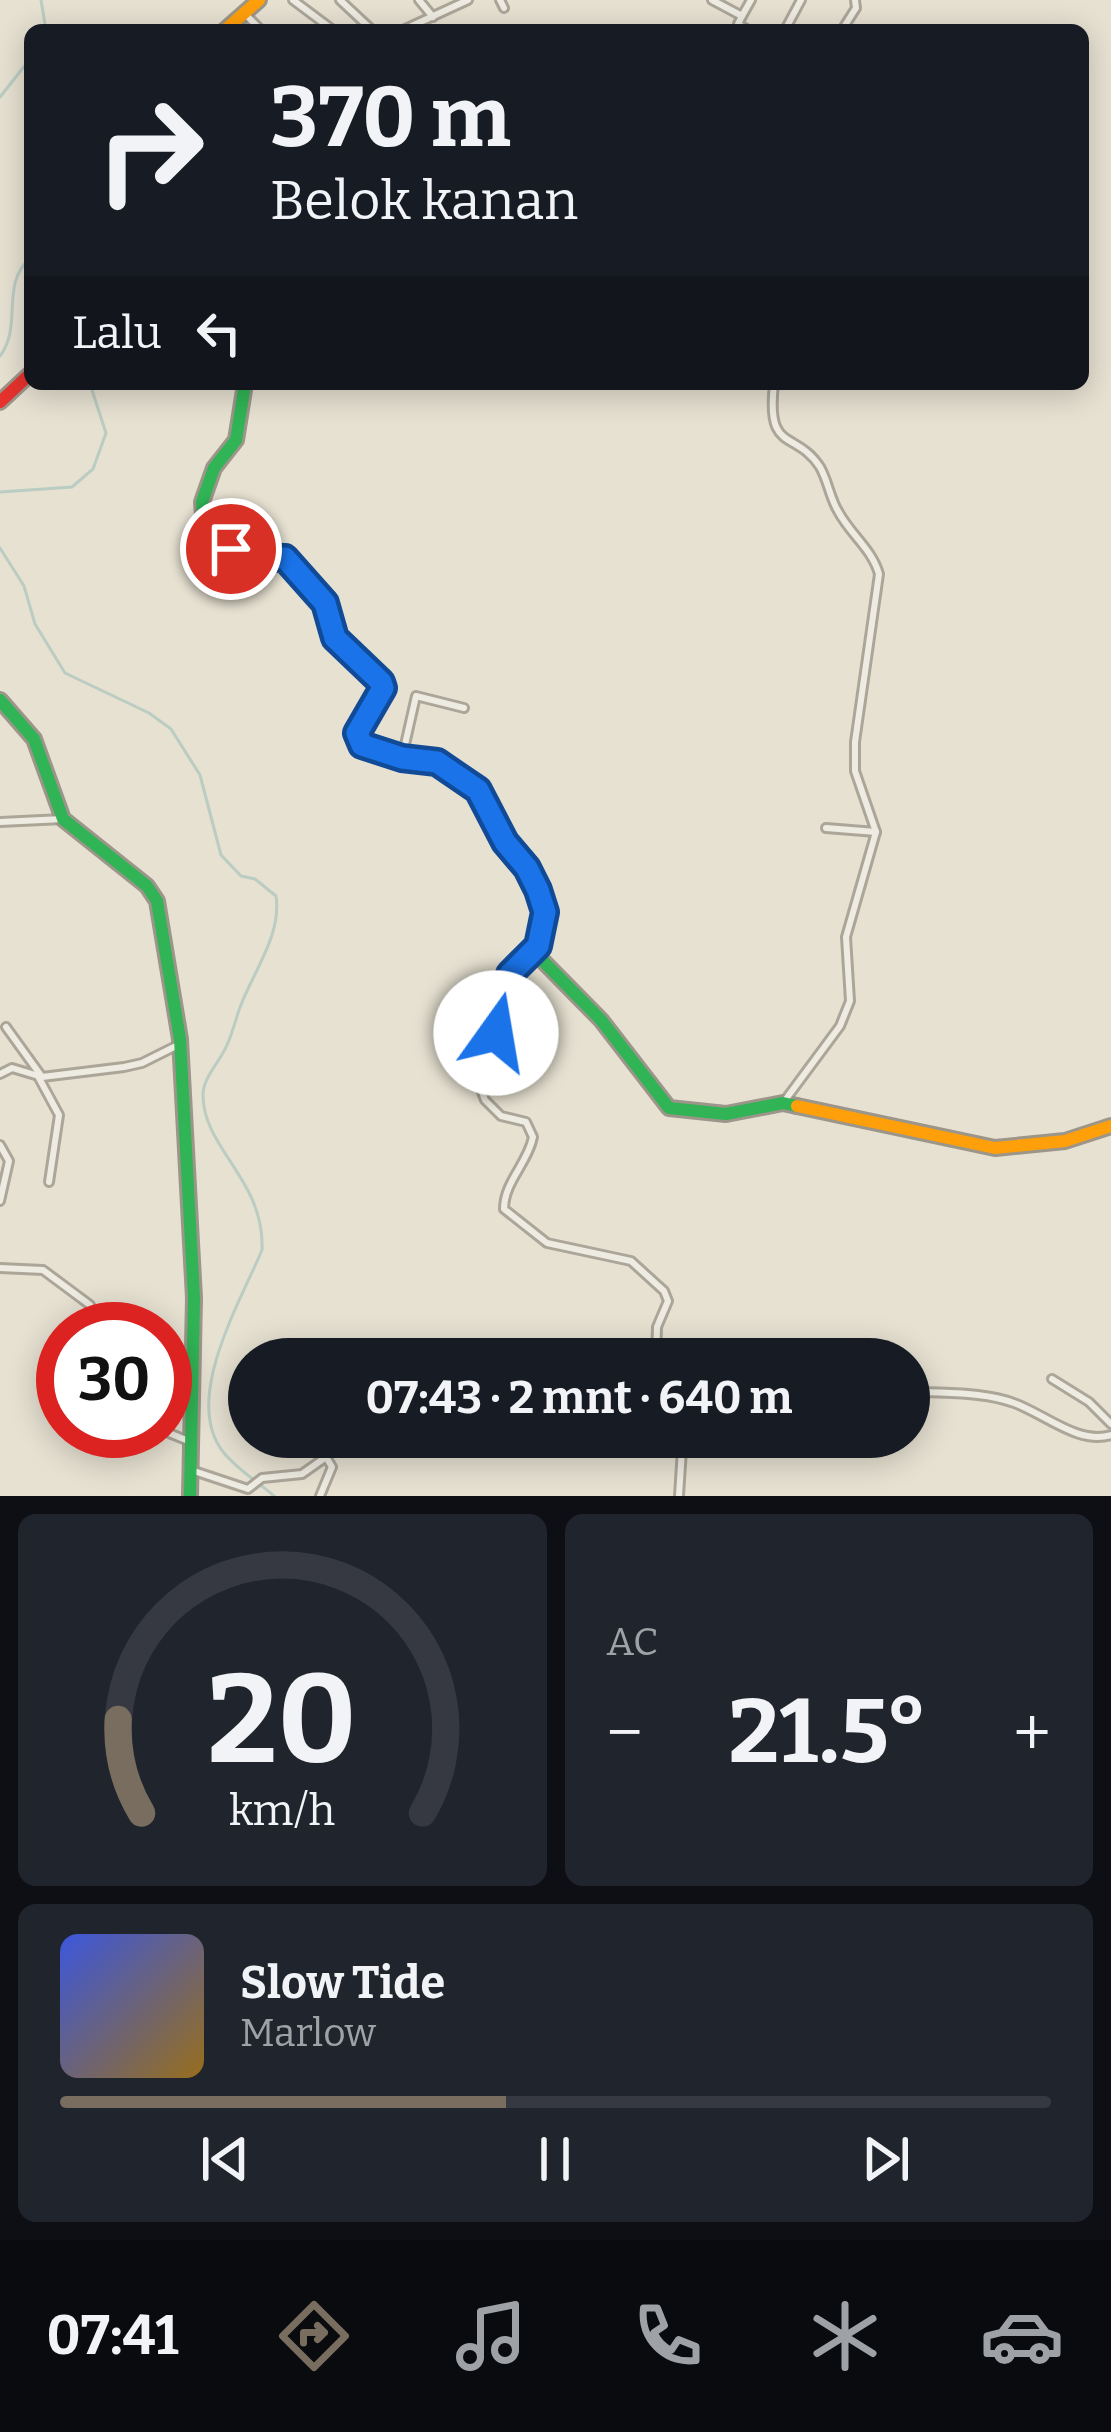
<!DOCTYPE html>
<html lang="id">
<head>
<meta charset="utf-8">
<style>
  body { margin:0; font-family:Bitter,serif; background:#20242c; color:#f1f3f6; height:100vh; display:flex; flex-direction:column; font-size:45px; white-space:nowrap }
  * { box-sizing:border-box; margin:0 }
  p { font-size:39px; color:#9ea1a6 }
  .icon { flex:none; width:66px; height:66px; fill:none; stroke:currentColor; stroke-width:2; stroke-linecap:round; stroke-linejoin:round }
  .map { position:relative; height:1496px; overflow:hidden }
  .panel { display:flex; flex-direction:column; gap:18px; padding:18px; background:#0d0f14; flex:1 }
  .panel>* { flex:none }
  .guide { position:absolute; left:24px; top:24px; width:1065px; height:366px; border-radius:18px; box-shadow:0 6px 30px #0003; background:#171b24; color:#f1f3f6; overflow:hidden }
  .speed { position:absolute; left:36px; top:1302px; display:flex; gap:24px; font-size:60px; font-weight:700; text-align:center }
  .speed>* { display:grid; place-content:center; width:156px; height:156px; border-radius:50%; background:#171b24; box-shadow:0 6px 30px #0003; line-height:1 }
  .speed .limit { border:18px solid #d22; background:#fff; color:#111 }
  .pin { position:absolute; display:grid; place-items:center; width:102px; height:102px; color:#fff; margin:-51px; border:6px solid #fff; border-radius:50%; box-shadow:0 3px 12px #0007 }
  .me { position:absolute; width:132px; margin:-66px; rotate:13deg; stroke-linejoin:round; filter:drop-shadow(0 0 9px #0008) }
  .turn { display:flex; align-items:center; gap:42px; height:252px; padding:0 48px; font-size:54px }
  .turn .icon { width:156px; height:156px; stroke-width:2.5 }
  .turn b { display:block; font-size:84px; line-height:102px }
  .then { display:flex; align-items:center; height:114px; padding:0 48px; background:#0003; gap:24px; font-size:45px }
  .big { font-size:90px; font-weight:700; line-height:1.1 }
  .panel .card { flex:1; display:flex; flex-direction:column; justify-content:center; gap:18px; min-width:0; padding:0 42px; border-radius:18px; background:#20242c }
  .panel .dial { align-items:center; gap:0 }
  .dial svg { height:312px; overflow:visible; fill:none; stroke:#363941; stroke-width:7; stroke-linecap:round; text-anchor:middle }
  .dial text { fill:#f1f3f6; stroke:none }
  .song { display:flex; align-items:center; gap:36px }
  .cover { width:144px; height:144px; border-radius:18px; background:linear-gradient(135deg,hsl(230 70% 55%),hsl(40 70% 35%)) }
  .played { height:12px; border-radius:6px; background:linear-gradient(90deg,#786d5e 45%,#363941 45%) }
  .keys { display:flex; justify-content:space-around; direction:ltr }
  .heat { display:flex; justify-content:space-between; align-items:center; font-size:66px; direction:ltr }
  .panel .tiles { flex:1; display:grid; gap:18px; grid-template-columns:1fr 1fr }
  .card:last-child { grid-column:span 2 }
  .trip { position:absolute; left:228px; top:1338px; width:702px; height:120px; border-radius:60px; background:#171b24; box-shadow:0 6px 30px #0003; font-weight:700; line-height:120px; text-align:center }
  .tab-bar { display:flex; height:192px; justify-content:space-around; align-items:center; background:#090b0e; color:#9ea1a6 }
  .tab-bar .icon { width:84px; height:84px }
  .tab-bar .selected { color:#786d5e }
  .tab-bar b { font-size:54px; color:#f1f3f6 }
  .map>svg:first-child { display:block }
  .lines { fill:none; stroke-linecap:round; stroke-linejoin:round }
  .stream { stroke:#bbccc2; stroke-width:3 }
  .street-casing { stroke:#aca699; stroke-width:12 }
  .fast-casing { stroke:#9c958a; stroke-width:18 }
  .slow-casing { stroke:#9c958a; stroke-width:18 }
  .jam-casing { stroke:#9c958a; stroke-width:18 }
  .street { stroke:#eeebe2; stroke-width:6 }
  .fast { stroke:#30b455; stroke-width:12 }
  .slow { stroke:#ff9f0a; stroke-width:12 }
  .jam { stroke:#e5322d; stroke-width:12 }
  .route-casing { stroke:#114b97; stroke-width:30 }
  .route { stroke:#1a73e8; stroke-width:21 }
</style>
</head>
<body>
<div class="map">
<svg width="1111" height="1496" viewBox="0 0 1111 1496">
  <rect width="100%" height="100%" fill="#e6e1d1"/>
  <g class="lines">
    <g class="stream">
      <polyline points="41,0 46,30"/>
      <polyline points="0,97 30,59"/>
      <path d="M 0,356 C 23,326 0,283 30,259"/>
      <polyline points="0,492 72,487 93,469 106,433 90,384"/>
      <path d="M 0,548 L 24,586 L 35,624 L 65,673 L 149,713 L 171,729 L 200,775 L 221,855 L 241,876 L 255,879 L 276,896 C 282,936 252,973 239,1010 C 235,1022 232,1034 227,1045 C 220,1062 203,1077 203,1095 C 203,1149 265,1180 262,1250 C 240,1303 181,1401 224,1453 C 238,1470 258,1482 274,1496"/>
    </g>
    <defs>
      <g id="street">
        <polyline points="293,0 333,30"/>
        <polyline points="340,0 372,30"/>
        <polyline points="419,0 433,17"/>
        <polyline points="500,0 504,8"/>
        <polyline points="712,0 742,16 738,24 748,30"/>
        <polyline points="243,12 261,30"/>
        <polyline points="742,16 751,0"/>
        <polyline points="403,30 468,0"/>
        <polyline points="785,30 801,0"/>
        <polyline points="842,30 856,8 855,0"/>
        <path d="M 774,384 C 766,454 795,429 820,467 C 828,481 830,498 838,511 C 850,534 872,549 879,574 L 855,742 L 855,771 L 876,832 L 846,937 L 850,1001 L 840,1026 L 783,1103"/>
        <polyline points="402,758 416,696 464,708"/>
        <polyline points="0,822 63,819"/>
        <polyline points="826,828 876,832"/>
        <path d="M 538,946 L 510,973 L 480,1087 L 485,1100 L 501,1116 L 526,1122 L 533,1137 C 528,1163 504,1182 504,1209 L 547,1243 L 631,1261 L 664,1291 L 668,1301 L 657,1327 L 656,1359"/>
        <polyline points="6,1027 42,1077"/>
        <polyline points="0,1074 12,1068 42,1077 124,1067 142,1063 180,1044"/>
        <polyline points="39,1078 59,1115 49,1182"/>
        <polyline points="0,1145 9,1161 0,1201"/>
        <polyline points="0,1268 43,1270 90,1305 99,1329"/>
        <polyline points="676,1359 689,1359"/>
        <polyline points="1052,1379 1089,1402 1111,1424"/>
        <path d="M 909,1391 C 943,1394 982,1391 1014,1403 C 1045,1414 1078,1445 1111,1435"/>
        <polyline points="164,1431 191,1442"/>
        <polyline points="669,1437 682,1449 679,1496"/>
        <polyline points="191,1470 248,1489 262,1478 302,1474 326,1457 332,1467 320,1496"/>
      </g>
      <g id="fast">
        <path d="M 245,384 L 236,440 L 214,468 L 202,502 L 203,516 L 239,554 L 285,558 L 325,603 L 335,638 L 381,682 L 383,688 L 357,733 L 361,745 C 396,756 457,760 480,792 C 490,806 494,826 505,841 C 519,860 539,880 544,904 C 547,922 537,940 541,959 L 601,1020 L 669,1108 L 726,1114 L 783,1103 L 797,1106"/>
        <polyline points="0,700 34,739 63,819 147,886 157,901 180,1039 194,1298 190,1496"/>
      </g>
      <g id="slow">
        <polyline points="225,30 259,0"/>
        <polyline points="797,1106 995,1148 1065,1141 1111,1126"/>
      </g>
      <polyline id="jam" points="0,402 30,374"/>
    </defs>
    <use href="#street" class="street-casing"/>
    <use href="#fast" class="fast-casing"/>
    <use href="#slow" class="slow-casing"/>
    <use href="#jam" class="jam-casing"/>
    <use href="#street" class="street"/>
    <use href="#fast" class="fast"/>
    <use href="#slow" class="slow"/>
    <use href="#jam" class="jam"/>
  </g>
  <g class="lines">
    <defs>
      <polyline id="route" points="231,549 245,557 285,558 325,603 335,638 381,682 383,688 357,733 362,745 402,758 437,762 478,790 505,842 527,868 538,890 545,912 538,946 510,974 496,1033"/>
    </defs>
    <use href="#route" class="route-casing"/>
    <use href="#route" class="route"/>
  </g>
</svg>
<div class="speed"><div class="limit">30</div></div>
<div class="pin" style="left:231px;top:549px;background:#d93025"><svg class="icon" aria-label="arrive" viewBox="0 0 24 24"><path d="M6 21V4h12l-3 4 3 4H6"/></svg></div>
<svg class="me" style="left:496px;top:1033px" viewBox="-20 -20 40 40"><circle r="19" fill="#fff"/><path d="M0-13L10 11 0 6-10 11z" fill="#1a73e8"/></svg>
<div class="trip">07:43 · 2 mnt · 640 m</div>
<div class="guide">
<div class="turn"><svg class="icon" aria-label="right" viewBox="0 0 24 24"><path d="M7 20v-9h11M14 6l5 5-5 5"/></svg><div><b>370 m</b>Belok kanan</div></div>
<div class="then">Lalu<svg class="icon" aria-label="left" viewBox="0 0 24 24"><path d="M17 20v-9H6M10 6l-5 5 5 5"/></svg></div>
</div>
</div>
<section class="panel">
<div class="tiles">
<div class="card dial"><svg viewBox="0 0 100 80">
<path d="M14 69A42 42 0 1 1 86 69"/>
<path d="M14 69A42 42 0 0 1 8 45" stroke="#786d5e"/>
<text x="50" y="56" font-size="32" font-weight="700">20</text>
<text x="50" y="72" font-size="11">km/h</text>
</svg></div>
<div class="card"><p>AC</p>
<div class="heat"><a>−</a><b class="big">21.5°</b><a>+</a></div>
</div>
<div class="card">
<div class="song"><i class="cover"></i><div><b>Slow Tide</b><p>Marlow</p></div></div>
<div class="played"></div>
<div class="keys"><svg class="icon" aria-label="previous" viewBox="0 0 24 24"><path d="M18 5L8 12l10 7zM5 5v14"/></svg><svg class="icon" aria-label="pause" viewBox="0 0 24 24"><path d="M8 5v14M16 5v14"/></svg><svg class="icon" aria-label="next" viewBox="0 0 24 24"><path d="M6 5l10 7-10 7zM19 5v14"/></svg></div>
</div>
</div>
</section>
<nav class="tab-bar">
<b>07:41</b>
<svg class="icon selected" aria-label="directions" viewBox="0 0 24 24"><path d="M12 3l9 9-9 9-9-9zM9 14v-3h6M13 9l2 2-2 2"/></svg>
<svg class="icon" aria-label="music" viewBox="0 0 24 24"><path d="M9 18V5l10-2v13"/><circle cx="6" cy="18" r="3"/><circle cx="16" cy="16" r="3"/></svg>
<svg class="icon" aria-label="phone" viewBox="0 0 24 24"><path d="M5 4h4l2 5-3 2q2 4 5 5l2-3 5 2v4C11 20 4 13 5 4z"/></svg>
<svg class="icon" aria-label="climate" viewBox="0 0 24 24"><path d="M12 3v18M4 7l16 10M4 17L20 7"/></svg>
<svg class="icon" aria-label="car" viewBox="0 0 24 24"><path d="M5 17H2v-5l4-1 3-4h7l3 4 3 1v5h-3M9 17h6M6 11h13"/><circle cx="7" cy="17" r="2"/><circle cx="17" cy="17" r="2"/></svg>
</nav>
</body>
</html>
